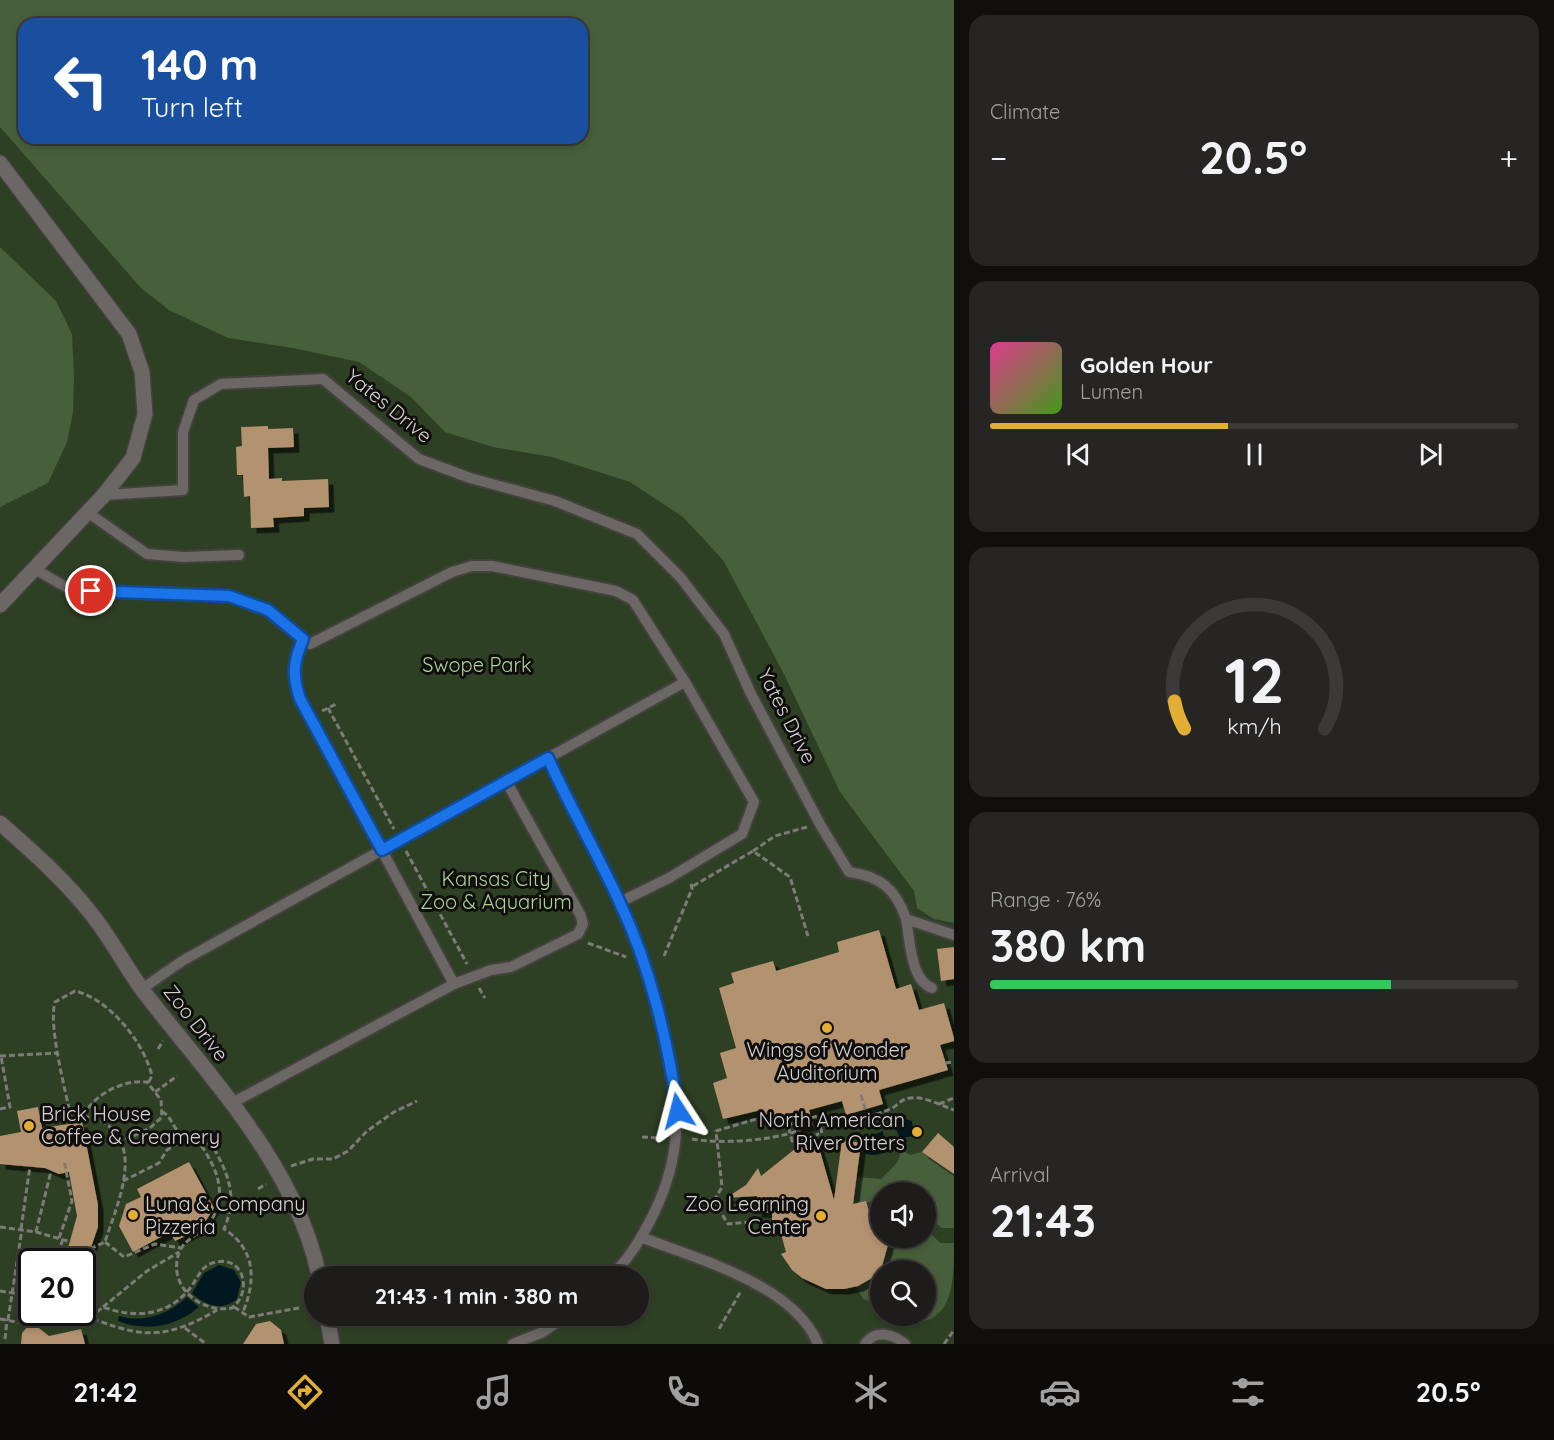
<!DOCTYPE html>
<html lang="en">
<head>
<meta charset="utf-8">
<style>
  body { margin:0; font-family:Quicksand,sans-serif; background:#262523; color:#f1f3f6; height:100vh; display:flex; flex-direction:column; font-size:22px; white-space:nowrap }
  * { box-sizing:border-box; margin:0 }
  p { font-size:20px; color:#a1a1a2 }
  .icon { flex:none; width:33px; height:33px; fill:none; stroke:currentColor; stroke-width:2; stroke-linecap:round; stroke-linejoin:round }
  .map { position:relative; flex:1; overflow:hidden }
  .details { display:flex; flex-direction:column; gap:15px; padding:15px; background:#100f0e; width:600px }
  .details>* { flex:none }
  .banner { position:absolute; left:18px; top:18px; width:570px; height:126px; border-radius:18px; box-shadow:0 3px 9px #0003,0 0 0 2px #3c3a39; background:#1a4fa0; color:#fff; overflow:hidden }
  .fabs { position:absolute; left:870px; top:1182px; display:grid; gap:12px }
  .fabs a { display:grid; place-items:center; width:66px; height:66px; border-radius:50%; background:#1e1c1a; box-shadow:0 3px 9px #0003,0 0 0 2px #3c3a39; font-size:30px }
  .speed { position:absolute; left:18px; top:1248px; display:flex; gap:12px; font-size:30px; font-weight:700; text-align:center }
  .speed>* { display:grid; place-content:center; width:78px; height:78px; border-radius:50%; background:#1e1c1a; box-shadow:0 3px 9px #0003,0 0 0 2px #3c3a39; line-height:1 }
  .speed .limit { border:3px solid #111; border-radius:9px; background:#fff; color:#111 }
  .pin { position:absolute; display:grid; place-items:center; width:51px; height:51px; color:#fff; margin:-26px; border:3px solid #fff; border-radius:50%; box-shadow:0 2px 6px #0007 }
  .me { position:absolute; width:66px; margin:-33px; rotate:351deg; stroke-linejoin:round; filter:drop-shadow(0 0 4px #0008) }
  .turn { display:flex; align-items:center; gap:21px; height:126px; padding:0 24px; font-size:27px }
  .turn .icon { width:78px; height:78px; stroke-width:2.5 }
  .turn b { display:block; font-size:42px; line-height:51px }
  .big { font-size:45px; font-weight:700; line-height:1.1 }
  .details .widget { flex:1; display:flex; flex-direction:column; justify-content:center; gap:9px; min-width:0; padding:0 21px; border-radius:18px; background:#262523 }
  .details .dial { align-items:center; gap:0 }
  .dial svg { height:156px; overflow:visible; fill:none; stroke:#3c3a39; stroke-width:7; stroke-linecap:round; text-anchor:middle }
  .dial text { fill:#f1f3f6; stroke:none }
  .song { display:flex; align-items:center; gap:18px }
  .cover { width:72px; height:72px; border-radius:9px; background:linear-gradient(135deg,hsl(330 70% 55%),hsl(100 70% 35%)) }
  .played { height:6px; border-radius:3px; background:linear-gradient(90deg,#e2af34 45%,#3c3a39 45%) }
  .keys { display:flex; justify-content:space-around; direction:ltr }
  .heat { display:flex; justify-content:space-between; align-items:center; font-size:33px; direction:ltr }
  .charge { height:9px; border-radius:4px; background:linear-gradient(90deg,#34c759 76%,#3c3a39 0) }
  .trip { position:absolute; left:304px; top:1266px; width:345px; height:60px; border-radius:30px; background:#1e1c1a; box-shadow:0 3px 9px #0003,0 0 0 2px #3c3a39; font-weight:700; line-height:60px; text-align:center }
  .dock { display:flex; height:96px; justify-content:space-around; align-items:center; background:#0c0b0a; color:#a1a1a2 }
  .dock .icon { width:42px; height:42px }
  .dock .active { color:#e2af34 }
  .dock b { font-size:27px; color:#f1f3f6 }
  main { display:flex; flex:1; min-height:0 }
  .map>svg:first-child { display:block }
  .green { fill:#2e4024; fill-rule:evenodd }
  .forest { fill:#485f3b; fill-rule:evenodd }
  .water { fill:#001920 }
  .building { fill:#b3926f; filter:url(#shadow) }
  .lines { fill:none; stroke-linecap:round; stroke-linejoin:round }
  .lane-casing { stroke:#44413e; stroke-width:14 }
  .street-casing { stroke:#44413e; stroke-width:18 }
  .path { stroke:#7d7b78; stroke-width:3; stroke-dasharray:6 3; stroke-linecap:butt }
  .lane { stroke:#6b6764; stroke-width:10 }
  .street { stroke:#6b6764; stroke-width:15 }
  .route-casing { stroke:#114b97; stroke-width:15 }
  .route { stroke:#1a73e8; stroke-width:10 }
  .poi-dot { fill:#e2af34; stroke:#100e0d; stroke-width:2 }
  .labels { text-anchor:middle; stroke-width:6; stroke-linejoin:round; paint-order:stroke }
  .street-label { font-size:20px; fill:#d5d3d1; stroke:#100e0d }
  .park-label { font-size:20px; fill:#abd395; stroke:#100e0d }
  .poi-label { font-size:20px; fill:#d5d3d1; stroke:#100e0d; text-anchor:start }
</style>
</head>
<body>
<main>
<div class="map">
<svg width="954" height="1344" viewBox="0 0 954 1344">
  <defs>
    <filter id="shadow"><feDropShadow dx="5.5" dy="5.5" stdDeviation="0" flood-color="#0009"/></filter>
  </defs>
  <rect width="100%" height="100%" fill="#282522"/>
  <path class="green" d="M 0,0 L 954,0 L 954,1344 L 0,1344 ZM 24,24 L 582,24 L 582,138 L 24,138 ZM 880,1192 L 926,1192 L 926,1238 L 880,1238 ZM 32,1262 L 82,1262 L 82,1312 L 32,1312 ZM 880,1270 L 926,1270 L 926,1316 L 880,1316 ZM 315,1276 L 639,1276 L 639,1316 L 315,1316 Z"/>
  <g class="forest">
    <path d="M 0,0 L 954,0 L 954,923 L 934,919 L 917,908 L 914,891 L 840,792 L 784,674 L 723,560 L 683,517 L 630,482 L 552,457 L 493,447 L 445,432 L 411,397 L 359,362 L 293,348 L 228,338 L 169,310 L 141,288 L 0,127 ZM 24,24 L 582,24 L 582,138 L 24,138 Z"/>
    <polygon points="0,247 56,301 72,334 74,376 73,412 67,442 48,483 0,507"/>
    <polygon points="902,1150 910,1155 922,1152 954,1174 954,1228 942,1228 926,1217 926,1192 880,1192 880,1200 850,1205 846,1186 855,1187 857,1177 881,1179 897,1163"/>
    <path d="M 926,1228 L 940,1243 L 954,1243 C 954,1278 954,1322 914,1322 L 912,1316 L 926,1316 L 926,1270 L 880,1270 L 880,1305 L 863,1299 L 856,1286 C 877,1278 888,1260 889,1238 L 926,1238 Z"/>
  </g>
  <g class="water">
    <polygon points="899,1117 912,1121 914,1136 900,1138 896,1129 889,1128"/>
    <path d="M 883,1131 L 884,1138 L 891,1144 L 888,1152 C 877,1155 869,1158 860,1149 L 864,1138 Z"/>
    <path d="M 219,1265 L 234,1270 L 241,1282 L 237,1299 C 222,1312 204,1305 192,1293 L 204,1273 Z"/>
    <path d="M 187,1297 L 199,1307 C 176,1327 145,1332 118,1321 L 119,1316 C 144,1323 168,1315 187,1297 Z"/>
  </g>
  <g class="building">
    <polygon points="268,426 268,429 293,428 294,447 268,448 269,479 282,478 282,481 328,479 329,507 304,508 304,516 273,518 274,527 251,528 250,496 244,497 243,475 237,475 236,447 242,446 241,427"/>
    <polygon points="879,930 896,989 911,984 919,1010 944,1003 954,1038 954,1041 940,1045 948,1070 879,1090 883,1104 846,1115 842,1101 809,1110 813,1125 796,1129 792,1115 765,1123 761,1110 723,1119 713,1083 727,1078 720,1053 736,1048 719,988 734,983 731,973 773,961 776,971 839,952 837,942"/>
    <polygon points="954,947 954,979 941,981 937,949"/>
    <polygon points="38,1107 42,1128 82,1122 98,1205 98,1227 86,1262 64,1262 77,1216 69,1172 59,1174 45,1168 0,1164 0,1136 21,1132 17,1111"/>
    <polygon points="938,1133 954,1147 954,1174 922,1152"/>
    <polygon points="797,1134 816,1137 834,1200 842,1140 861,1143 853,1204 866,1201 873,1225 880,1224 880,1238 890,1238 882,1266 872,1278 858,1286 844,1289 826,1289 802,1278 792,1270 781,1254 786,1252 777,1220 772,1220 772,1213 756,1212 757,1196 726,1198 746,1185 758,1168 761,1176 800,1145"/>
    <polygon points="189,1162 214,1208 205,1222 194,1232 175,1241 170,1232 133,1252 119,1226 126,1204 141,1197 137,1189"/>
    <polygon points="270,1321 281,1330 284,1344 243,1344 256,1324"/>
    <polygon points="34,1324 49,1336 81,1329 85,1344 21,1344 22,1333 29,1325"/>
  </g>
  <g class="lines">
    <defs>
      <g id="lane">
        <path d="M 104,495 L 183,490 L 183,432 L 194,400 L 221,384 L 323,379 L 419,459 L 470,478 L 555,501 L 637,534 L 680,577 L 724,634 L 751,694 L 821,826 L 849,872 C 880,876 896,889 906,919 L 954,935"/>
        <polyline points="87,512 147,554 183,557 239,555"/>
        <polyline points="33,568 71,590 229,596 268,611 302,639"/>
        <path d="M 548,758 C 570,807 597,853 619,901 C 641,947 655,995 666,1044 C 680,1107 683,1153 654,1213 C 642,1237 630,1258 611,1276"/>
        <path d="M 506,781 L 580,914 L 583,924 L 578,934 L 511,967 L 491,970 L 454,984 L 300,699 C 292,674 293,663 302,639 L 310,644 L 452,572 L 472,566 L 492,566 L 616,591 L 633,600 L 685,682"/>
        <path d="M 906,919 C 910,938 910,980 932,988"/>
        <polyline points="142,989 182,961 685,682 754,802 742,834 669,878 620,902"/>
        <polyline points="232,1103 454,984"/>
        <path d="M 641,1237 C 696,1259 794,1284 818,1344"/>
        <polyline points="513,1344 543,1332 566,1316"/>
        <path d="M 865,1344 C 875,1329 894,1334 905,1344"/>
      </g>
      <g id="street">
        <polyline points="0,163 129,334 142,372 145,414 133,458 104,495 0,605"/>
        <path d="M 0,823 C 33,852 66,881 93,916 C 112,940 126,968 144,992 C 211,1079 296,1166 319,1276"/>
        <polyline points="327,1316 332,1344"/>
      </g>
    </defs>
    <use href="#lane" class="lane-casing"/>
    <use href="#street" class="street-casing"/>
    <g class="path">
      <polyline points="328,708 394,829"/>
      <polyline points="322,711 336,704"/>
      <polyline points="406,851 467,964"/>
      <polyline points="753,851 775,836 807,827"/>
      <polyline points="693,886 753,851 790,877 808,936"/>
      <polyline points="588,943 626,957"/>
      <polyline points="664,956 692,889 691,883"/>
      <polyline points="479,988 485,998"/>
      <polyline points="158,1049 163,1041"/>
      <polyline points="0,1056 58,1053"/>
      <polyline points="945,1063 954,1062"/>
      <polyline points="155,1092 177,1076"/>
      <polyline points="861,1095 867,1116"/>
      <polyline points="939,1104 954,1098"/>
      <polyline points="0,1109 10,1107 1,1056"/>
      <path d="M 84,1116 C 92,1095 124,1079 147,1082 L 161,1100 L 162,1117 L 150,1128 L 123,1141"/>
      <polyline points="811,1118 817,1116 822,1133 816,1135"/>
      <polyline points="794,1123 788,1125 792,1141 799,1139"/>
      <path d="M 814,1127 C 839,1120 866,1120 890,1109 C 898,1106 900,1099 910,1098 C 924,1096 940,1105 954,1110"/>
      <polyline points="57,1136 62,1135"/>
      <polyline points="642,1137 661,1138"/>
      <path d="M 692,1139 C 721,1144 769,1141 797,1131"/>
      <path d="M 202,1146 L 210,1141 C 227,1172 239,1194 224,1229 C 256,1249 256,1281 243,1312"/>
      <polyline points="291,1166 313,1159 333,1159 348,1151 367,1131 394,1112 417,1101"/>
      <polyline points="123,1181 159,1163 167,1150 185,1139"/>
      <polyline points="258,1189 266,1184"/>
      <polyline points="686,1195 714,1201 728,1224 761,1221 781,1232"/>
      <polyline points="714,1201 722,1187 716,1131 763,1117"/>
      <polyline points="0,1227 36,1232 71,1242"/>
      <polyline points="21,1229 30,1166"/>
      <polyline points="36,1232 51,1171"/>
      <polyline points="59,1238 72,1201 64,1160"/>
      <polyline points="105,1242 124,1257 155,1244 181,1248"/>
      <path d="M 90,1249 L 105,1242 C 115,1209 142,1155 110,1127 C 99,1117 85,1115 71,1118 C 66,1092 48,1026 55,1002 L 75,991 C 109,999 144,1042 152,1076 L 148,1083"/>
      <polyline points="55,1262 63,1239"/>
      <polyline points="0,1291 32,1296"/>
      <polyline points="103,1307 147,1271 179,1252"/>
      <polyline points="234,1307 249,1317 299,1308"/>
      <path d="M 76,1312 C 136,1336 159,1344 217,1310"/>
      <path d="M 90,1318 L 103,1307 C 135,1319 169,1316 191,1287 C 199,1276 201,1265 216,1262 C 245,1256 252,1293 232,1308 C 201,1314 167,1286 179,1253 C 183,1240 199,1235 208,1225 C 224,1204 222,1182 210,1160 C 207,1155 204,1148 200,1145 C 195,1141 188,1141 183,1137 C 174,1130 173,1119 163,1112"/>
      <polyline points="0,1319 27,1324 36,1312"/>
      <polyline points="8,1320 22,1229"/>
      <polyline points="31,1320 38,1322 80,1315"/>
      <polyline points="185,1328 206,1344"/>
      <polyline points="719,1329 741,1291"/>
      <polyline points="5,1339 7,1320"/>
      <polyline points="944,1344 954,1330"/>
    </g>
    <use href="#lane" class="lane"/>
    <use href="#street" class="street"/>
  </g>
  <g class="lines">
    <defs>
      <path id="route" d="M 91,591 L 229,596 L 268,610 L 303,639 C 293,663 292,675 300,699 L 382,850 L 548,758 C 570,807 597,853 619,901 C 651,968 667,1039 678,1111"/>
    </defs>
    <use href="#route" class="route-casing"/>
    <use href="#route" class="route"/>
  </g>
  <g class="poi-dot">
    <circle cx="827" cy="1028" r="6"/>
    <circle cx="29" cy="1126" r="6"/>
    <circle cx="917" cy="1132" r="6"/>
    <circle cx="133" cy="1215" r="6"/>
    <circle cx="821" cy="1216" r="6"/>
  </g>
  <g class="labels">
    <g class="street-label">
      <text transform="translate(389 406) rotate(39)" y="7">Yates Drive</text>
      <text transform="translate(787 716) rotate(63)" y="7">Yates Drive</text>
      <text transform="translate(196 1023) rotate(52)" y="7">Zoo Drive</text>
    </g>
    <g class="park-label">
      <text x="477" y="672">Swope Park</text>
      <text x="496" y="886">Kansas City<tspan x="496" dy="23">Zoo &amp; Aquarium</tspan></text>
    </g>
    <g class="poi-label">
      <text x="827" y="1057" text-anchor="middle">Wings of Wonder<tspan x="827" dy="23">Auditorium</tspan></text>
      <text x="41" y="1121">Brick House<tspan x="41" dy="23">Coffee &amp; Creamery</tspan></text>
      <text x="905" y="1127" text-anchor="end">North American<tspan x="905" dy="23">River Otters</tspan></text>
      <text x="145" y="1211">Luna &amp; Company<tspan x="145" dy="23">Pizzeria</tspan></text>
      <text x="809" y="1211" text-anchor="end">Zoo Learning<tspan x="809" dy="23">Center</tspan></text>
    </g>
  </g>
</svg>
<div class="fabs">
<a><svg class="icon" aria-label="sound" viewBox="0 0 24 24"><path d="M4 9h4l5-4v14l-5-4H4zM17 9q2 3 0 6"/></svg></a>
<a><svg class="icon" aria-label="search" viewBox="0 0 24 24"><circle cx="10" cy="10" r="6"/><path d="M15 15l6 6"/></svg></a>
</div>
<div class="speed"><div class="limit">20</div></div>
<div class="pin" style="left:91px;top:591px;background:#d93025"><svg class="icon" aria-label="arrive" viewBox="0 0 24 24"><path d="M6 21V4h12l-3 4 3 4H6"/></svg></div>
<svg class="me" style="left:678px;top:1111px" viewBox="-20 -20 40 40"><path d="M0-17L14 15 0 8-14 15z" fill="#1a73e8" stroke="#fff" stroke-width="4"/></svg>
<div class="trip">21:43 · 1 min · 380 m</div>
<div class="banner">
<div class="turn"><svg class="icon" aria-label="left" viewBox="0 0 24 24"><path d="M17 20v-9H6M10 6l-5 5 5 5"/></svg><div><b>140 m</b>Turn left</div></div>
</div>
</div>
<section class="details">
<div class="widget"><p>Climate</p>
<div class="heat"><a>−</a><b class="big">20.5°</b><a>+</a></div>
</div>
<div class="widget">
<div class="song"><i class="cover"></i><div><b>Golden Hour</b><p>Lumen</p></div></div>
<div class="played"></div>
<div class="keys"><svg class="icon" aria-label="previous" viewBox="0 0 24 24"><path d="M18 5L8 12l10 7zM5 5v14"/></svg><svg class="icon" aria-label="pause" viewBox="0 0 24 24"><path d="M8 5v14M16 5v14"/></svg><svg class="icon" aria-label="next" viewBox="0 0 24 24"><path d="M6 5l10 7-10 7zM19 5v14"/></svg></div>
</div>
<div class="widget dial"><svg viewBox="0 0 100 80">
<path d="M14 69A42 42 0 1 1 86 69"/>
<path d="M14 69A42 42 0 0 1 9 55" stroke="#e2af34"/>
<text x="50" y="56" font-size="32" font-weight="700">12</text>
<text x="50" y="72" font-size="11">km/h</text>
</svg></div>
<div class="widget"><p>Range · 76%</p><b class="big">380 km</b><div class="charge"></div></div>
<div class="widget"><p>Arrival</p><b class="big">21:43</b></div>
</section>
</main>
<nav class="dock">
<b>21:42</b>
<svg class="icon active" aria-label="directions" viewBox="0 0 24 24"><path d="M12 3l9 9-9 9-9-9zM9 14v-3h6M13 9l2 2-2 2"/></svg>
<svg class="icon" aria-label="music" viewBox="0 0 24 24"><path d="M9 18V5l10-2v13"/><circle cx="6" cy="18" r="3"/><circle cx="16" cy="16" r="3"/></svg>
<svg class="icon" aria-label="phone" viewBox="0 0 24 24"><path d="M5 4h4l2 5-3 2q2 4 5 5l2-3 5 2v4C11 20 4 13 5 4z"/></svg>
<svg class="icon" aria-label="climate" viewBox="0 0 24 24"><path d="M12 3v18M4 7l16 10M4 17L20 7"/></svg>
<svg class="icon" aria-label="car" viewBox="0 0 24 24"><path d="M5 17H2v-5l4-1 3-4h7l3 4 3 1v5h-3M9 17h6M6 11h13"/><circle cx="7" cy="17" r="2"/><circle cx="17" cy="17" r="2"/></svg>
<svg class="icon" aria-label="filters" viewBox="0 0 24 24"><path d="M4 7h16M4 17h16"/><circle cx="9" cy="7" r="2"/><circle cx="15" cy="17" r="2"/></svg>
<b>20.5°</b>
</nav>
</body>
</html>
